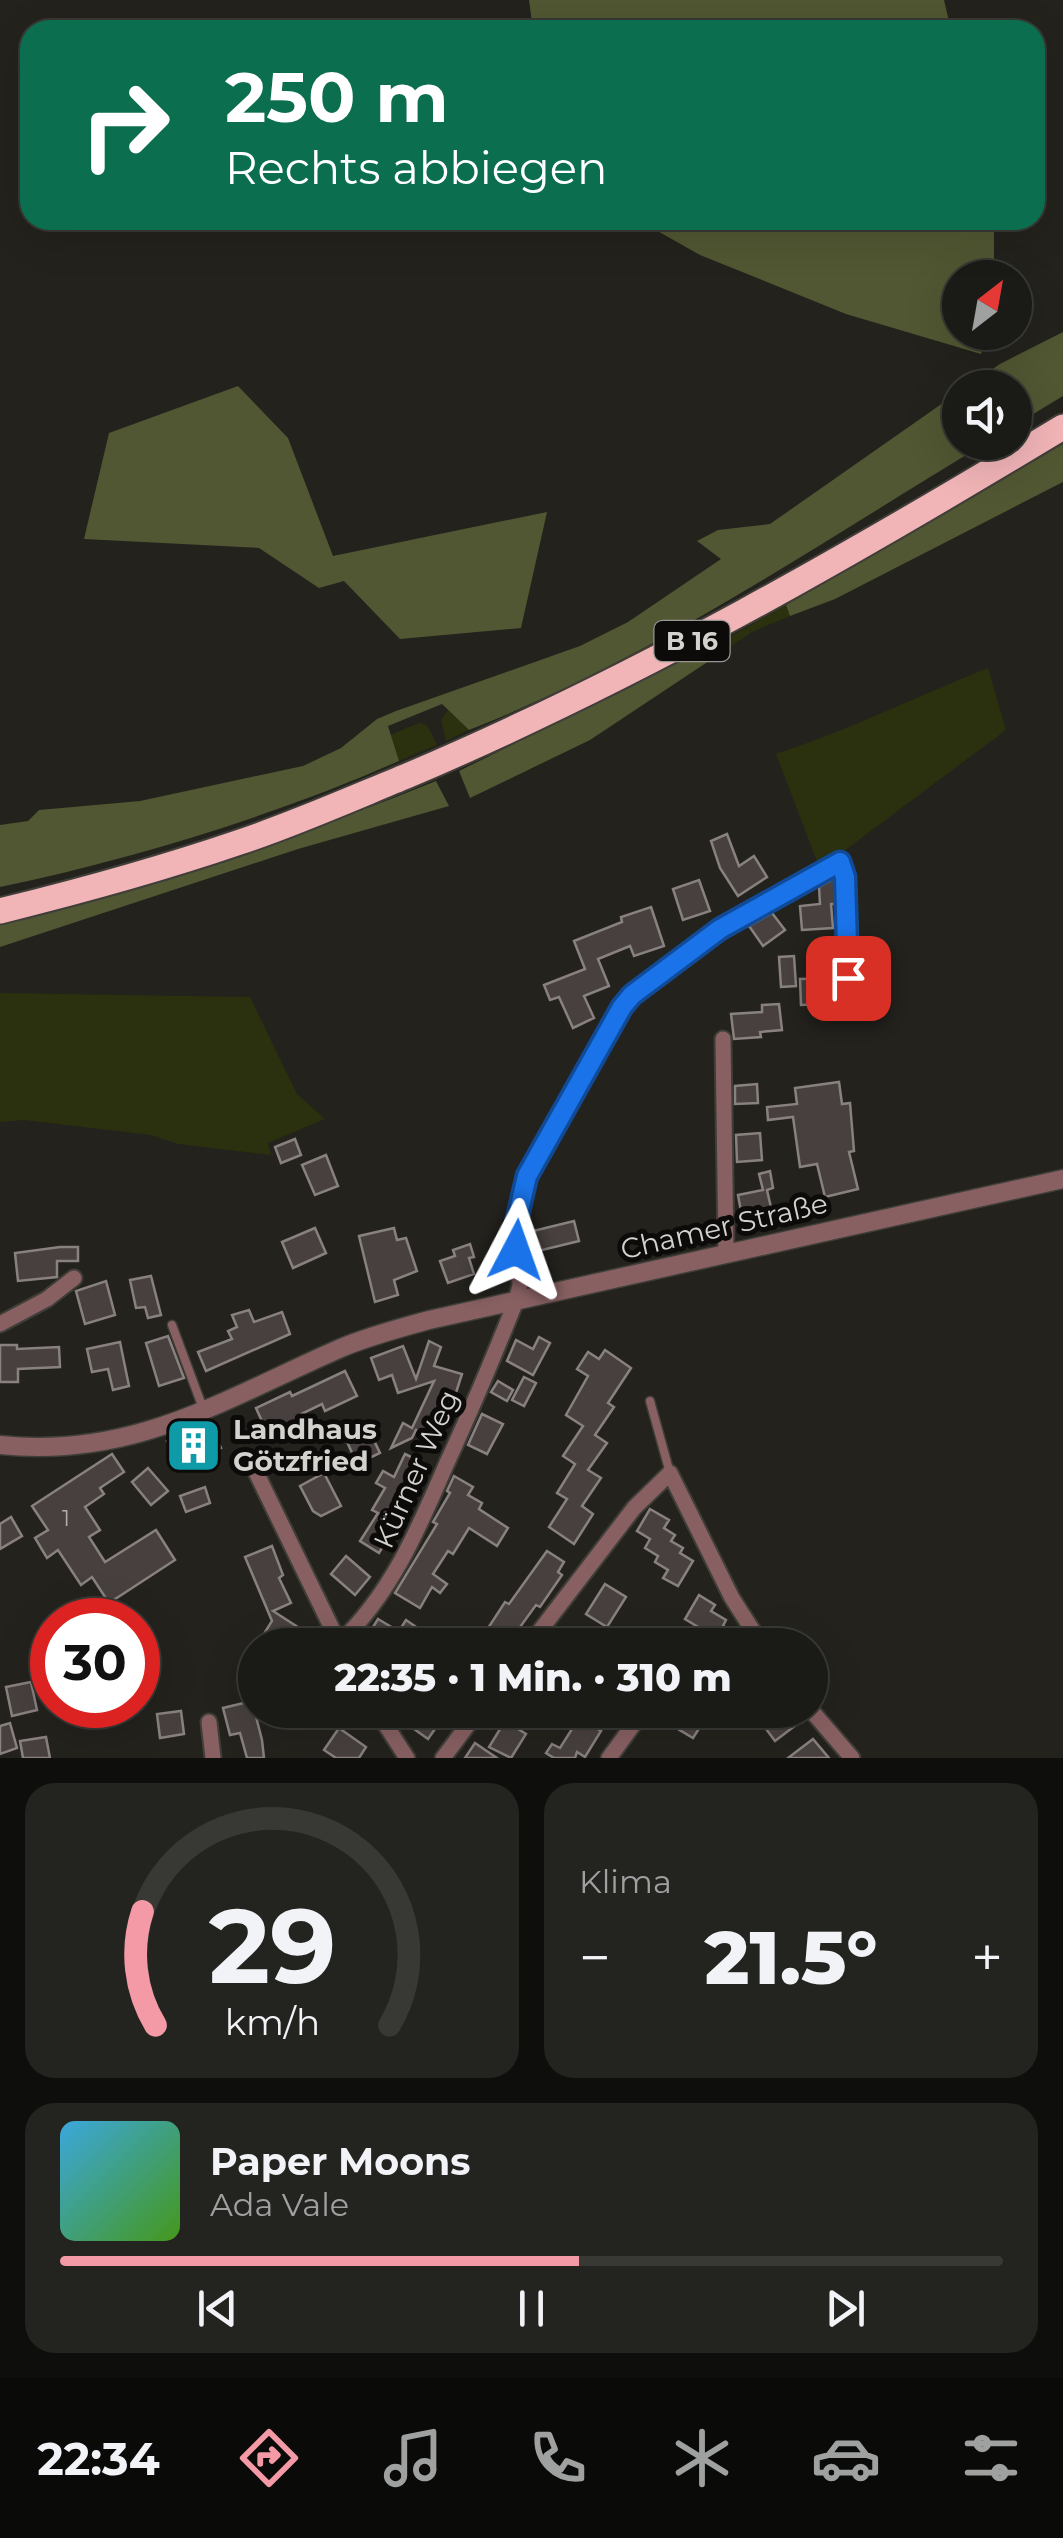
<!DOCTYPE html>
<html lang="de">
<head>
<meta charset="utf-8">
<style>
  body { margin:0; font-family:Montserrat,sans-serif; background:#23231f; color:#f1f3f6; height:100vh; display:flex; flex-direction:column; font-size:38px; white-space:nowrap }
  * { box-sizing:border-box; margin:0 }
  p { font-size:32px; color:#9fa1a1 }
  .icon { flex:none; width:55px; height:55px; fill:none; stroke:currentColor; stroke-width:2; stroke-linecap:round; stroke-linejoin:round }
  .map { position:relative; height:1758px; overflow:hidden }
  .details { display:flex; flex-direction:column; gap:25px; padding:25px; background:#0e0e0c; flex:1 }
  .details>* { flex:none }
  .guide { position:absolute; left:20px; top:20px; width:1025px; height:210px; border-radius:30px; box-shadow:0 10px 40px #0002,0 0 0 2px #383835; background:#0b6e4f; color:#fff; overflow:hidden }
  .needle { width:65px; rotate:31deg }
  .tools { position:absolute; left:942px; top:260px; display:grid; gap:20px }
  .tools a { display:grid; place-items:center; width:90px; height:90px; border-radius:50%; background:#1a1a16; box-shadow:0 10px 40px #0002,0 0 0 2px #383835; font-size:50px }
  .speed { position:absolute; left:30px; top:1598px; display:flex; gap:20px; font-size:50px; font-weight:700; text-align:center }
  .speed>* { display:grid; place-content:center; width:130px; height:130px; border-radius:50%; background:#1a1a16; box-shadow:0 10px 40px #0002,0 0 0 2px #383835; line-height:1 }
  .speed .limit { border:15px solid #d22; background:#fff; color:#111 }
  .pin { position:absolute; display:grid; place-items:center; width:85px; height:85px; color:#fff; margin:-42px; border-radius:20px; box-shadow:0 5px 15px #0006 }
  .me { position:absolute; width:110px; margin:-55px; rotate:4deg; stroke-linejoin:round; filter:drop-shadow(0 0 8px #0008) }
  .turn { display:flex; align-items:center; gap:35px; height:210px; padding:0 40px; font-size:45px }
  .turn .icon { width:130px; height:130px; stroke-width:2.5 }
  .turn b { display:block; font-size:70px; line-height:85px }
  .big { font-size:75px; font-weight:800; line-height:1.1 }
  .details .card { flex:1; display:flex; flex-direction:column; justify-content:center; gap:15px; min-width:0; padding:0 35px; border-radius:30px; background:#23231f }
  .details .dial { align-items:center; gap:0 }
  .dial svg { height:260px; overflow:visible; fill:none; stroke:#383835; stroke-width:7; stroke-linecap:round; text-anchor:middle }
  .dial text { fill:#f1f3f6; stroke:none }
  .song { display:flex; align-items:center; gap:30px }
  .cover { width:120px; height:120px; border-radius:15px; background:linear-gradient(135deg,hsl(200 70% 55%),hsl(100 70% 35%)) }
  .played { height:10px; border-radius:5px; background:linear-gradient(90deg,#f49aa6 55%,#383835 55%) }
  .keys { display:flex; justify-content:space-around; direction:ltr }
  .heat { display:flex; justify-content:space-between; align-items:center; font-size:55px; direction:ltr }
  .details .tiles { flex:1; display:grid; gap:25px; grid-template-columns:1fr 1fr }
  .card:last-child { grid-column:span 2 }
  .trip { position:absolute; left:238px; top:1628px; width:590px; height:100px; border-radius:50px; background:#1a1a16; box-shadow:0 10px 40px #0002,0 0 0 2px #383835; font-weight:800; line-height:100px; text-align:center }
  .tabs { display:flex; height:160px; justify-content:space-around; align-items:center; background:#0a0a09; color:#9fa1a1 }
  .tabs .icon { width:70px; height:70px }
  .tabs .on { color:#f49aa6 }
  .tabs b { font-size:45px; color:#f1f3f6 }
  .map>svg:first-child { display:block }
  .green { fill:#2b300e }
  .forest { fill:#515732 }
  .building { fill:#47403f; stroke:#88817f; stroke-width:2.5 }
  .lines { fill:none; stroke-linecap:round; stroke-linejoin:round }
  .service-casing { stroke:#3f3e39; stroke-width:11 }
  .minor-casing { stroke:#3f3e39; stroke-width:19 }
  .tertiary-casing { stroke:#3f3e39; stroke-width:21 }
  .trunk-casing { stroke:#3f3e39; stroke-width:29 }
  .service { stroke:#886062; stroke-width:8 }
  .minor { stroke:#886062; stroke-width:15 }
  .tertiary { stroke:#886062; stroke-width:18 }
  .trunk { stroke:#f1b4b7; stroke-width:25 }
  .route-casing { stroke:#114b97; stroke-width:25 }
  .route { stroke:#1a73e8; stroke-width:18 }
  .labels { text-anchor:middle; stroke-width:10; stroke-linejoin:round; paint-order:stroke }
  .number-label { font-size:22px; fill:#b0aeaa }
  .shield { fill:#0c0b09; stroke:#979693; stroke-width:2.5 }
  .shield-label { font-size:25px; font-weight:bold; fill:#d3d2ce }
  .street-label { font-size:28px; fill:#d3d2ce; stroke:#0c0b09 }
  .poi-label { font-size:28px; font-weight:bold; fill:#d3d2ce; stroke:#0c0b09; text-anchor:start }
</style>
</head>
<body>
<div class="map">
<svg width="1063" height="1758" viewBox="0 0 1063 1758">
  <rect width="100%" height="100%" fill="#23221d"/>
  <g class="green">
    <polygon points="786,605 790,616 752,632 730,647 726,639"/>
    <path d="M 988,668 L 1006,730 L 820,869 L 776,754 C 849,730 917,696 988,668 Z"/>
    <polygon points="448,710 469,730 446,741 441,720"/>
    <polygon points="419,723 427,725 437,745 399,761 390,735"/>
    <polygon points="0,993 250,997 297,1094 325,1119 268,1143 271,1155 178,1144 151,1135 24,1120 0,1122"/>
  </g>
  <g class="forest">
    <polygon points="529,0 944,0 951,30 533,30"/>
    <polygon points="638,220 994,220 994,277 960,278 960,332 985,333 981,354 846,314 700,255"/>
    <polygon points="1063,332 1063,396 1015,425 1015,388 966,387 1000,364"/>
    <polygon points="238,386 288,438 333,556 547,512 521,628 400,639 344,581 319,588 259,548 84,539 109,433"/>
    <path d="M 960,391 L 960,442 L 986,443 C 818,544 653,658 469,730 L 442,704 L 388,726 L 399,761 C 271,817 137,858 0,887 L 0,825 L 28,821 L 39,810 L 140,801 L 303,766 L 341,748 L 377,719 L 396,711 L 580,646 L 628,622 L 721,559 L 697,541 L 718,530 L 770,524 Z"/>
    <polygon points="1063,444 1063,482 835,599 790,616 786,605"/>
    <polygon points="726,639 730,647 590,740 470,798 459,771"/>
    <path d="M 436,781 L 449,806 L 298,849 L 0,947 L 0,923 C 150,889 294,838 436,781 Z"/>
  </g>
  <g class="building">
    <polygon points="727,834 739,866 754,856 767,877 738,896 720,868 711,841"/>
    <polygon points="835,878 836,904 831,904 833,928 802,930 800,906 820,904 819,887"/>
    <polygon points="699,880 710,911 683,920 673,889"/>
    <polygon points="651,907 664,946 634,956 630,946 598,959 609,986 584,996 594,1018 573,1028 559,997 550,1000 544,985 585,969 574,941 622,922 621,917"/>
    <polygon points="772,913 785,930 763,946 749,926"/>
    <polygon points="794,956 796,986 781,987 779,957"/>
    <polygon points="831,978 832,1004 801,1005 800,979"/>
    <polygon points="779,1004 782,1030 760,1032 761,1037 734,1039 731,1014 762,1012 762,1005"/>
    <polygon points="839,1082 842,1104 850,1103 854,1151 849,1152 858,1189 825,1197 817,1164 800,1167 793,1117 768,1120 767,1107 797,1104 795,1088"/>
    <polygon points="757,1084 758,1103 735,1104 735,1086"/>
    <polygon points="760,1133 762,1160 737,1162 736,1135"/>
    <polygon points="295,1139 301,1155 281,1163 275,1147"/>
    <polygon points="326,1155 338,1186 315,1195 302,1165"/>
    <polygon points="770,1171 773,1188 767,1190 772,1212 742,1217 738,1195 763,1190 759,1174"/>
    <polygon points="574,1221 579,1241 530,1253 529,1232"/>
    <polygon points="315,1228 326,1253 293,1268 282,1242"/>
    <polygon points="394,1228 397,1240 406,1238 417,1271 394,1280 398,1295 375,1302 359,1236"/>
    <polygon points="470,1244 474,1257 469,1258 474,1274 448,1283 440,1261 455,1256 453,1250"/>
    <polygon points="60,1247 78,1247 78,1261 57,1261 57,1277 18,1281 15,1253"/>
    <polygon points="151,1276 161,1315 148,1318 145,1307 136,1308 130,1280"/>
    <polygon points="106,1281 115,1315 85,1324 76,1291"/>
    <polygon points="249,1310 254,1322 282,1312 290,1334 206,1371 198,1352 232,1339 228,1331 237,1327 232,1315"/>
    <polygon points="168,1336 184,1378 159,1386 146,1343"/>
    <polygon points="539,1337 550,1343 533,1375 507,1361 516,1340 533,1349"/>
    <polygon points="429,1341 441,1347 434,1366 462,1374 453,1402 436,1439 416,1430 412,1438 391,1448 403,1423 412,1428 434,1381 398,1393 392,1375 379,1380 371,1358 403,1346 416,1379"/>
    <polygon points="120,1342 129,1386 113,1390 108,1369 92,1372 87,1349"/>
    <polygon points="0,1345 17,1345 17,1349 59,1347 60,1367 18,1369 18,1382 0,1382"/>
    <polygon points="605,1350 631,1368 608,1403 614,1407 595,1435 607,1443 588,1470 601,1478 582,1506 593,1514 574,1544 549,1527 567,1499 557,1493 575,1464 563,1456 583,1426 566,1415 588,1376 577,1369 588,1352 599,1359"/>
    <polygon points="345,1371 357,1396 325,1411 322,1404 301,1414 309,1430 286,1441 278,1422 265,1428 256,1408 290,1392 292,1396"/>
    <polygon points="524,1377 536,1383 524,1406 512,1400"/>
    <polygon points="498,1381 513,1390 507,1401 491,1392"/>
    <polygon points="482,1414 503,1424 487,1454 468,1445"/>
    <polygon points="208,1422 221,1448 180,1468 167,1441"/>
    <polygon points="366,1424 380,1453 357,1464 344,1435"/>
    <polygon points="112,1454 124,1472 100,1488 104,1494 85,1507 100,1530 89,1537 105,1562 156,1530 175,1560 109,1603 92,1577 81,1585 58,1550 47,1558 35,1538 48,1530 32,1506"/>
    <polygon points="405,1454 424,1463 410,1495 412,1497 379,1553 360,1541 378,1513 372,1510 385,1488 376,1483 383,1471 394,1477"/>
    <polygon points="148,1468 168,1491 151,1505 132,1482"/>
    <polygon points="324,1473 341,1506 321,1516 313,1511 300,1486"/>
    <polygon points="454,1476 473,1487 468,1495 482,1503 479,1509 508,1528 497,1546 469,1528 453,1554 448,1551 433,1574 447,1584 440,1593 432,1587 420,1608 395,1593 437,1524 433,1522 450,1493 447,1491"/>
    <polygon points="205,1487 210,1503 186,1512 180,1496"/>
    <polygon points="650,1509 669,1520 664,1528 675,1535 671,1541 683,1548 680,1553 693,1561 678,1586 663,1578 668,1570 655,1562 658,1556 645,1548 650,1539 637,1531"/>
    <polygon points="11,1517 22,1536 0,1549 0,1524"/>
    <polygon points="272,1546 283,1575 279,1578 291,1603 273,1611 307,1633 300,1645 274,1645 262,1637 272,1621 245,1557"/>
    <polygon points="547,1551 564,1562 558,1572 562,1575 540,1607 536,1605 507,1645 477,1645 505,1602 509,1604"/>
    <polygon points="346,1556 370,1577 355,1595 331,1574"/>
    <polygon points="605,1584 626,1597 607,1627 586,1614"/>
    <polygon points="699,1595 715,1605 711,1611 726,1620 723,1626 735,1632 727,1645 705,1645 707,1640 695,1633 698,1627 685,1619"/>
    <polygon points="378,1619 405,1635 399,1631 406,1620 422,1631 414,1642 406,1636 400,1645 372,1645 365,1640"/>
    <polygon points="570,1631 593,1645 561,1645"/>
    <polygon points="31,1682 37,1710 12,1716 6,1687"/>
    <polygon points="252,1701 262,1740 264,1758 247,1758 240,1733 230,1735 223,1708"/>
    <polygon points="310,1710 346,1710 335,1727"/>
    <polygon points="417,1710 435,1710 444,1716 428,1739 407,1724"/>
    <polygon points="669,1710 698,1710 707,1716 693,1738 663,1720"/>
    <polygon points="752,1710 791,1710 800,1722 775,1741"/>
    <polygon points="181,1711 184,1734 160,1738 157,1714"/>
    <polygon points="579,1718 601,1731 585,1757 577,1752 575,1758 554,1758 546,1753 552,1744 560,1748"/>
    <polygon points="505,1721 526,1734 511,1758 489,1747"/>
    <polygon points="10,1723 17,1748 0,1754 0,1726"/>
    <polygon points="339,1728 366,1747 359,1758 336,1758 324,1750"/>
    <polygon points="46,1737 50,1758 23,1758 20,1741"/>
    <polygon points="813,1739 829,1758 788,1758"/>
    <polygon points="475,1743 497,1758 465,1758"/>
  </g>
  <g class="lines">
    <defs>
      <g id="service">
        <polyline points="840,862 845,877 848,978"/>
        <polyline points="172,1325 204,1411"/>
        <polyline points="650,1401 670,1473"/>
      </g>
      <g id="minor">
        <polyline points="723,1039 726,1253"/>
        <polyline points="0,1324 47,1299 74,1278"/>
        <polyline points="254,1468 340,1645"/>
        <path d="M 339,1643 C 391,1594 418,1530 446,1465 C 471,1411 494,1356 516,1301 L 520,1285 L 517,1219 L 527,1176 L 622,1007 L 632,995 L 720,929 L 840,862"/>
        <polyline points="529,1645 634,1508 670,1473 732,1598 762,1645"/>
        <polyline points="810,1709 852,1758"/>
        <polyline points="376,1710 407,1758"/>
        <polyline points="209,1722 213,1758"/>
        <polyline points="443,1758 479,1710"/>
        <polyline points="609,1758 644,1710"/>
      </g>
      <path id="tertiary" d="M 0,1445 C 134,1459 224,1399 341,1348 C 369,1336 400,1328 429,1320 L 1063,1179"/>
      <path id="trunk" d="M 0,911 C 81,891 161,869 240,842 C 297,823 353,798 409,775 C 637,678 851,555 1063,427"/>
    </defs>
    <use href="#service" class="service-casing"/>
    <use href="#minor" class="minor-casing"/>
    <use href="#tertiary" class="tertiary-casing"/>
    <use href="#trunk" class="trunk-casing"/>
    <use href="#service" class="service"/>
    <use href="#minor" class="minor"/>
    <use href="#tertiary" class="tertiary"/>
    <use href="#trunk" class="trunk"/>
  </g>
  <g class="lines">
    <defs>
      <polyline id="route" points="516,1250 517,1219 527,1176 622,1007 632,995 720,929 840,862 845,877 848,978"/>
    </defs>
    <use href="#route" class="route-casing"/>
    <use href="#route" class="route"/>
  </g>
  <defs>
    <symbol id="building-square" viewBox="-11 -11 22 22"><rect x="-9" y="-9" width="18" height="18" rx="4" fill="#0f9aa8" stroke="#0c0b09"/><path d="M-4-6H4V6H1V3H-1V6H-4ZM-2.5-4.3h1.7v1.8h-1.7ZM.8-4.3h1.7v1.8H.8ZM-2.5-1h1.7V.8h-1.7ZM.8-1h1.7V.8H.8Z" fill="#fff"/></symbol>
  </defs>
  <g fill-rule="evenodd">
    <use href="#building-square" x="162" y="1414" width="63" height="63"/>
  </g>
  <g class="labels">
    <g class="number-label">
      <text x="66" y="1526">1</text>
    </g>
    <rect class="shield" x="654.5" y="621" width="75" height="40" rx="8"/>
    <g class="shield-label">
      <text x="692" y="650">B 16</text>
    </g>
    <g class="street-label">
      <text transform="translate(724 1226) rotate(-13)" y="10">Chamer Straße</text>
      <text transform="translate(416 1469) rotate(-66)" y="10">Kürner Weg</text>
    </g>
    <g class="poi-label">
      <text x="233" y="1439">Landhaus<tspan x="233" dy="32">Götzfried</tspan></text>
    </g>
  </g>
</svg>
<div class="tools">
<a><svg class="needle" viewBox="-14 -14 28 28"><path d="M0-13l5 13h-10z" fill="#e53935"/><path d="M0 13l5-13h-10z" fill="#9fa1a1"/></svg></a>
<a><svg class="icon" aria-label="sound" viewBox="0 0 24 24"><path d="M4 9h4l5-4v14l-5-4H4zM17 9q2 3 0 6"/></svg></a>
</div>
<div class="speed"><div class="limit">30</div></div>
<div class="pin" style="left:848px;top:978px;background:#d93025"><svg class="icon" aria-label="arrive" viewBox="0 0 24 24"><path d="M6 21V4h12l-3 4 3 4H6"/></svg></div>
<svg class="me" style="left:516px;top:1250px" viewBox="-20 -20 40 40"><path d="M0-17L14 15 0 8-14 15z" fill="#1a73e8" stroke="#fff" stroke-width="4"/></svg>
<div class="trip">22:35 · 1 Min. · 310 m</div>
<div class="guide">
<div class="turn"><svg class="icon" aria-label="right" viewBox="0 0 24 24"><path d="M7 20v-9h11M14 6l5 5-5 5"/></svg><div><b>250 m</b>Rechts abbiegen</div></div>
</div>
</div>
<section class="details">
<div class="tiles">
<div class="card dial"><svg viewBox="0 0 100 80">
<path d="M14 69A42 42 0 1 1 86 69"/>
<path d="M14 69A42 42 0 0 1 10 34" stroke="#f49aa6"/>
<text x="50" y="56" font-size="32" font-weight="700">29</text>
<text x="50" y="72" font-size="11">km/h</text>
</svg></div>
<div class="card"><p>Klima</p>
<div class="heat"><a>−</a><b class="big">21.5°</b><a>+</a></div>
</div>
<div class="card">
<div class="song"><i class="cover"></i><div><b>Paper Moons</b><p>Ada Vale</p></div></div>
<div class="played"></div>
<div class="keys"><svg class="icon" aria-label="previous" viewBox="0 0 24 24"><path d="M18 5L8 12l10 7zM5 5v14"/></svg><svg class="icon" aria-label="pause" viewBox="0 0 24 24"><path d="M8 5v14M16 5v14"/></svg><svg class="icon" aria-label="next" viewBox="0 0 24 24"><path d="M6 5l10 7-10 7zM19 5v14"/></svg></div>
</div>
</div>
</section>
<nav class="tabs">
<b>22:34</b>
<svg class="icon on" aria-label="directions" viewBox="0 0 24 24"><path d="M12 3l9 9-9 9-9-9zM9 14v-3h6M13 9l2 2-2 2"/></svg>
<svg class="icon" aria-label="music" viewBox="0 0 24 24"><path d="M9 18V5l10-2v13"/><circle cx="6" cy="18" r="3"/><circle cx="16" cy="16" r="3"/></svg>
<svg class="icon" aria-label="phone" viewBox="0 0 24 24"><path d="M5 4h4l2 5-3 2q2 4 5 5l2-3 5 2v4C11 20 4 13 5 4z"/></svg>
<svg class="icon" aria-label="climate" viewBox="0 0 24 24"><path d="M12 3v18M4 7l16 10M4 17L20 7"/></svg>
<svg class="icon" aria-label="car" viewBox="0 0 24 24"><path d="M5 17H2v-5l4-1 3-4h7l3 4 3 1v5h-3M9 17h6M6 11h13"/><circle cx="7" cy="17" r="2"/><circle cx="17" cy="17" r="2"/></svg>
<svg class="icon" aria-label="filters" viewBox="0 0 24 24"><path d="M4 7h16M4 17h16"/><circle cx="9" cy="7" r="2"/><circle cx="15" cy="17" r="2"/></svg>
</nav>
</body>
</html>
